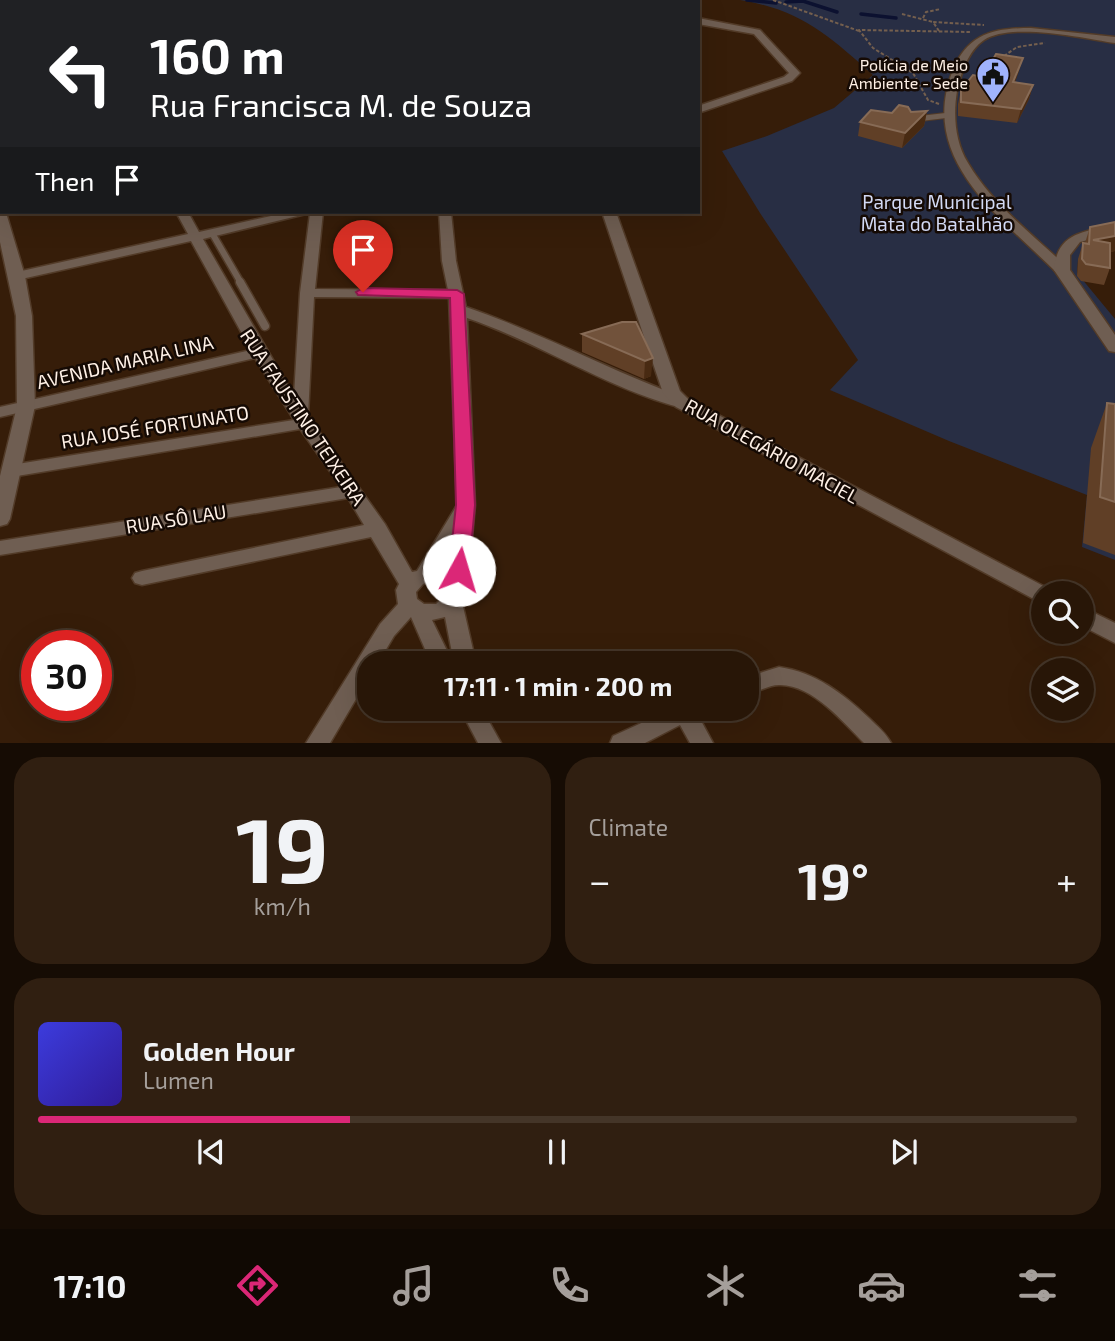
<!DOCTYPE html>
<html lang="en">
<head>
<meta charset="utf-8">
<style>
  body { margin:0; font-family:"Exo 2",sans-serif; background:#301f11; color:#f1f3f6; height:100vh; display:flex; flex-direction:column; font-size:26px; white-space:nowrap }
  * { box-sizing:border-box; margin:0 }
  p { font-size:23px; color:#a59f9b }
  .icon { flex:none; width:38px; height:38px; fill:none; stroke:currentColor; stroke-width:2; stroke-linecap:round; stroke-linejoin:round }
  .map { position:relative; height:743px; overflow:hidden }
  .drawer { display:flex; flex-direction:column; gap:14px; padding:14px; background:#160c04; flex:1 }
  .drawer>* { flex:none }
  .top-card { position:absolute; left:0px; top:0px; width:700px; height:214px; box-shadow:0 7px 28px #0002,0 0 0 2px #443528; background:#202124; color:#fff; overflow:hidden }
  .fabs { position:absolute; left:1031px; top:581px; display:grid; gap:14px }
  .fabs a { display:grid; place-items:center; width:63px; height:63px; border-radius:50%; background:#281607; box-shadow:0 7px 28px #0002,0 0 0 2px #443528; font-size:35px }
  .speed { position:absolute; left:21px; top:630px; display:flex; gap:14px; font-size:35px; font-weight:700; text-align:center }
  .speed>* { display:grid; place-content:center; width:91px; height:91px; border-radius:50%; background:#281607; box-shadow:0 7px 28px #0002,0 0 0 2px #443528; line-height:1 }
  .speed .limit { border:10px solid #d22; background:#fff; color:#111 }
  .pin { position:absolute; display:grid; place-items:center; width:60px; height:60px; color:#fff; margin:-72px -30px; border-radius:50% 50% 50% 0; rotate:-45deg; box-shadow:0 0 7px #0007 }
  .pin .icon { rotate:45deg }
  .me { position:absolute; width:77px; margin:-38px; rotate:6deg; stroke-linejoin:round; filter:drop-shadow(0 0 5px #0008) }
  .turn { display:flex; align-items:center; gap:24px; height:147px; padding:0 35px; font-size:32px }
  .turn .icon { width:91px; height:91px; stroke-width:2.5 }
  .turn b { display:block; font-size:49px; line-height:60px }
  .then { display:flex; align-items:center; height:66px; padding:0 35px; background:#0003; gap:14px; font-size:26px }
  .big { font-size:52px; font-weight:700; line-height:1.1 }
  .drawer .card { flex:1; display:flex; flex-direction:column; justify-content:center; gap:10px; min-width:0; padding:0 24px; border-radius:28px; background:#301f11 }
  .drawer .dial { align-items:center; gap:0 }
  .dial b { font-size:91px; line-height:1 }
  .song { display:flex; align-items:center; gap:21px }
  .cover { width:84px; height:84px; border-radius:10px; background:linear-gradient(135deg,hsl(240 70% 55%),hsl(250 70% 35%)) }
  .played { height:7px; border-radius:4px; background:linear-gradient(90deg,#db2777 30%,#443528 30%) }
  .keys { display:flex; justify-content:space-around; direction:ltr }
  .heat { display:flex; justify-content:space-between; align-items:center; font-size:38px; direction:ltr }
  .drawer .tiles { flex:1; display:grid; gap:14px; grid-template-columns:1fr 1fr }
  .card:last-child { grid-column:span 2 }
  .trip { position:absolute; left:357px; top:651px; width:402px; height:70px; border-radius:28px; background:#281607; box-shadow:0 7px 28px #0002,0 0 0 2px #443528; font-weight:700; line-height:70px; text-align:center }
  .dock { display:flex; height:112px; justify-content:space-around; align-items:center; background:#100903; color:#a59f9b }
  .dock .icon { width:49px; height:49px }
  .dock .selected { color:#db2777 }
  .dock b { font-size:32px; color:#f1f3f6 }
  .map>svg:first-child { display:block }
  .green { fill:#282e44 }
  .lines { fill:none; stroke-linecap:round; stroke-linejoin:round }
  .stream { stroke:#0c1130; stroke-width:3.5 }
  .service-far2-casing { stroke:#523b28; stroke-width:7 }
  .service-far1-casing { stroke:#523b28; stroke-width:9 }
  .service-casing { stroke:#523b28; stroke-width:11 }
  .minor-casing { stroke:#523b28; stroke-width:3 }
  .tertiary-casing { stroke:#523b28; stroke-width:3 }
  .path { stroke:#745f4e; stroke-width:2; stroke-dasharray:3.5 2; stroke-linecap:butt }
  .service-far2 { stroke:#6f5e52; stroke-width:5 }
  .service-far1 { stroke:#6f5e52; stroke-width:6 }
  .service { stroke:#6f5e52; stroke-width:8 }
  .minor { fill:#6f5e52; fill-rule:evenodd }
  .tertiary { fill:#6f5e52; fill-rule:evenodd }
  .wall { fill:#603f26 }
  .shaded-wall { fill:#482a12 }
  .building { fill:#71523b; stroke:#876b56; stroke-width:2 }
  .route { fill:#db2777; stroke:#8e194d; stroke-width:2 }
  .labels { text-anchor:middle; stroke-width:5; stroke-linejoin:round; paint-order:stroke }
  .far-poi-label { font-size:16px; fill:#fef0e6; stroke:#150a04; text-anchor:end }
  .park-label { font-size:19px; fill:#d2d9f4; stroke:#150a04 }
  .street-label { font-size:19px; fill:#fef0e6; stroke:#150a04 }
</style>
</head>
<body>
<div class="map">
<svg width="1115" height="743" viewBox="0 0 1115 743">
  <rect width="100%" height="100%" fill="#361d09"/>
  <path class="green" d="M 740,0 L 1115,0 L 1115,236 L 1085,242 L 1084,260 L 1078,260 L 1077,273 L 1115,319 L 1115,560 L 1082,547 L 1087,495 L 949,441 L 830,390 L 858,360 L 760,213 L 722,151 L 767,136 L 834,108 L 873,75 C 828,35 801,10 740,0 Z"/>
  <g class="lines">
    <g class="stream">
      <polyline points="747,0 776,3"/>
      <polyline points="786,2 803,1 837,12"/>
      <polyline points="861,14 896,18"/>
    </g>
    <defs>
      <polyline id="service-far2" points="916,119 950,115"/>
      <polyline id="service-far1" points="212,233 241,283"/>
      <polyline id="service" points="240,282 265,326"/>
      <g id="minor">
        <polygon points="58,0 66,0 67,2 59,2"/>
        <polygon points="177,0 185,0 186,2 178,2"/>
        <rect x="291" y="0" width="8" height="2"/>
        <polygon points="324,0 332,0 323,2"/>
        <rect x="419" y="0" width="8" height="2"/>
        <polygon points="540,0 567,0 569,2 538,2"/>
        <polygon points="698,18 760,30 800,73 792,81 698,113 698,106 784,77 789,73 754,34 698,24"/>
        <path d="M 1031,28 L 1115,37 L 1115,43 C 1083,38 1011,22 984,40 C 968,51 961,73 957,91 C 953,115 955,142 968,163 C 992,204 1033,235 1067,267 L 1069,270 L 1067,273 L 1057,273 C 1001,217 917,160 953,70 C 968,33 995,28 1031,28 Z"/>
        <polygon points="2,48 2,54 0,55 0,49"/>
        <rect x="0" y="120" width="2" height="6"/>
        <path d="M 176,212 L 188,212 L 199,232 L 289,212 L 323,212 L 315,289 L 448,290 L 442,261 L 439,212 L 451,212 L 456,261 L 466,307 C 542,333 612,372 688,399 L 690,403 L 682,408 C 610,390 538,342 467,318 L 475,505 L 467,591 L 462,602 L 476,663 L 454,663 L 445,617 L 432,620 L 453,663 L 431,663 L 411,617 L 394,636 L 378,663 L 369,663 L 369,677 L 330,743 L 306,743 L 380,624 L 398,604 L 396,590 L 399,584 L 371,537 L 142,585 L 135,583 L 132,578 L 135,573 L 142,571 L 364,525 L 348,498 L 0,555 L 0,541 L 341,487 L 300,429 L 11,477 L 5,475 L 2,471 L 5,467 L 11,465 L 294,420 L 255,358 L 0,417 L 0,407 L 251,350 L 191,241 L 17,280 L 10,276 L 17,272 L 188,234 ZM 310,213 L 300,293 L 294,396 L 203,239 ZM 314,297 L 449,298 L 457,505 L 417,571 L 412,572 L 385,524 L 308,416 ZM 453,542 L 449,571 L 438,568 ZM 432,581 L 446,588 L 446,594 L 436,604 L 424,604 L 417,599 L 416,592 L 423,584 Z"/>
        <path d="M 779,667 C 816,672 843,694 869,718 C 877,726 886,733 891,743 L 864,743 C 843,722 812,684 779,685 C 769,685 757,692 747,695 L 747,677 Z"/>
        <polygon points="460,709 482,709 501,743 478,743"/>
        <polygon points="672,709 704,709 699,717 713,743 690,743 680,725 645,743 610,743 613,736"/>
      </g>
      <g id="tertiary">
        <polygon points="509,0 529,0 509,2"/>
        <polygon points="0,212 7,216 25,276 32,316 35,406 10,519 7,524 0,526 0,476 17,406 16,316 0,242"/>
        <polygon points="602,212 616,212 680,391 688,399 1051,590 1053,593 1043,593 1043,604 676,407 663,393"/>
        <path d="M 1115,225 L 1115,233 L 1080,242 L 1070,255 L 1070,270 L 1115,335 L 1115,352 L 1109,351 L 1054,270 C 1057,232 1084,232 1115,225 Z"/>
        <polygon points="1082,607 1115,623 1115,643 1082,626"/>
      </g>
    </defs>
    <use href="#service-far2" class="service-far2-casing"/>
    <use href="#service-far1" class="service-far1-casing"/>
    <use href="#service" class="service-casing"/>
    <use href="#minor" class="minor-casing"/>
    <use href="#tertiary" class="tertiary-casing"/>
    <g class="path">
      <polyline points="773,0 859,31"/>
      <polyline points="902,14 933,22"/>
      <polyline points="923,18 926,12 941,9"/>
      <polyline points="939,31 933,22 984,25"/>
      <polyline points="1004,56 1017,47 1045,43"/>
      <polyline points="939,104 928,100 913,73 873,48 859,30 971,32"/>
    </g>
    <use href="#service-far2" class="service-far2"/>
    <use href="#service-far1" class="service-far1"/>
    <use href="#service" class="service"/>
    <use href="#minor" class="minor"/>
    <use href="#tertiary" class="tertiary"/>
  </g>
  <g class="wall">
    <polygon points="1023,58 1015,82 1033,85 1029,99 1017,123 958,116 958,104 961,90 983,77"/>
    <polygon points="927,111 924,126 902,148 858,136 860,122 892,113"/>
    <polygon points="1115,222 1115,251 1110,252 1110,268 1104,285 1081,281 1077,276 1078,259 1083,243 1085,243 1090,227"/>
    <polygon points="636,322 651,376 644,379 582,352 582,334"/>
    <polygon points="1107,403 1115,404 1115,555 1083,543 1091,448"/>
  </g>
  <g class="shaded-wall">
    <polygon points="1023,58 1019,71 1010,96 1013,82"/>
    <polygon points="1033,85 1029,99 1017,123 1021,109"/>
    <polygon points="927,111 924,126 902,148 905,133"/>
    <polygon points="1115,236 1115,251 1087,257 1093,240"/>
    <polygon points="653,358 651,376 644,379 645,361"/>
  </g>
  <g class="building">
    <polygon points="996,54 1023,58 1013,82 1033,85 1021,109 961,102 961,90 973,75 983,77"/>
    <polygon points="899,105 908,107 911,112 927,111 905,133 860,122 871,110 892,113"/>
    <polygon points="1115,222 1115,236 1093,240 1110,243 1110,268 1086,264 1082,259 1083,243 1089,244 1090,227"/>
    <polygon points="622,322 636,322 653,358 645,361 582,334"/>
    <polygon points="1107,403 1115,404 1115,502 1100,497"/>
  </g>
  <polygon class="route" points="363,288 457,290 464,294 475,505 469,570 466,575 459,577 452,575 449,570 456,505 450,298 358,295 356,292"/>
  <defs>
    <symbol id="civic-pin" viewBox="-11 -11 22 30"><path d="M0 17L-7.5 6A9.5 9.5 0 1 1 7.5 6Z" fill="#a0b3fd" stroke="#150a04"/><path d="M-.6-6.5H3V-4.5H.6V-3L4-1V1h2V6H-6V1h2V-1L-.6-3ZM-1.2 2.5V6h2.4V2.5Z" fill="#111"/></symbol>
  </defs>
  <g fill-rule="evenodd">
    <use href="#civic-pin" x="974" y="55" width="38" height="52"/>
  </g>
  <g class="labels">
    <g class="far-poi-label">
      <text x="968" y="71">Polícia de Meio<tspan x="968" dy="18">Ambiente - Sede</tspan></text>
    </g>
    <g class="park-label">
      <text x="937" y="209">Parque Municipal<tspan x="937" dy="22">Mata do Batalhão</tspan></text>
    </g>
    <g class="street-label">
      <text transform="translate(125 362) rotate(-13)" y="7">AVENIDA MARIA LINA</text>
      <text transform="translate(303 417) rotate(56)" y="7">RUA FAUSTINO TEIXEIRA</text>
      <text transform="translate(155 427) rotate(-9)" y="7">RUA JOSÉ FORTUNATO</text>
      <text transform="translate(772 451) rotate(29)" y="7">RUA OLEGÁRIO MACIEL</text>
      <text transform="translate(176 519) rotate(-9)" y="7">RUA SÔ LAU</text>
    </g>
  </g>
</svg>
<div class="fabs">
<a><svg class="icon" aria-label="search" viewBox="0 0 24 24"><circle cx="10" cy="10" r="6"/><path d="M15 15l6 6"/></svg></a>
<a><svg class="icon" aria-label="layers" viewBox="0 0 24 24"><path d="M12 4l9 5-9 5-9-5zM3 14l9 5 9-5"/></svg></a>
</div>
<div class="speed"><div class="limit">30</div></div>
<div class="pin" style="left:363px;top:292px;background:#d93025"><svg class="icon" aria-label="arrive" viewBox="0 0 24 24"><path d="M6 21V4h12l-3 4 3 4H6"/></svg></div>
<svg class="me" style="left:459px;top:570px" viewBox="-20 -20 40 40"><circle r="19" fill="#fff"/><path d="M0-13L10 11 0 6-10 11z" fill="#db2777"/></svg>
<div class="trip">17:11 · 1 min · 200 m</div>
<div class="top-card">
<div class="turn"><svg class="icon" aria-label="left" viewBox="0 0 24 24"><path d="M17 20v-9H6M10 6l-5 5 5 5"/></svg><div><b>160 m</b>Rua Francisca M. de Souza</div></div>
<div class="then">Then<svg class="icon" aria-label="arrive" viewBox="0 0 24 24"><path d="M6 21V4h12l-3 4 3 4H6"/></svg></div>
</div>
</div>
<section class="drawer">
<div class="tiles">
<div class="card dial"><b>19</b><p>km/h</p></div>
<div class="card"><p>Climate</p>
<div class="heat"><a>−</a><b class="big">19°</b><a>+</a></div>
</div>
<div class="card">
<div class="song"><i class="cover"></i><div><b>Golden Hour</b><p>Lumen</p></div></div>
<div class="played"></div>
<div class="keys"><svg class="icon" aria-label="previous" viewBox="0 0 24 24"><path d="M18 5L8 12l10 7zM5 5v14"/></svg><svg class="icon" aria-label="pause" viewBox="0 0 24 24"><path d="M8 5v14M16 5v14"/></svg><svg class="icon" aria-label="next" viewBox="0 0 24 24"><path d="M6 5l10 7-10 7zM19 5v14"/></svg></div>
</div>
</div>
</section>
<nav class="dock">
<b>17:10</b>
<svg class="icon selected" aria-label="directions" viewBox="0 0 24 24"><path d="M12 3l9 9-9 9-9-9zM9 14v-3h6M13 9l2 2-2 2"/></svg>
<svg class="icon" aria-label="music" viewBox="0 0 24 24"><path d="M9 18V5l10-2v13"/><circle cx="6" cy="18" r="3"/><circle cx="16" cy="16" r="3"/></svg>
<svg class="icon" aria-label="phone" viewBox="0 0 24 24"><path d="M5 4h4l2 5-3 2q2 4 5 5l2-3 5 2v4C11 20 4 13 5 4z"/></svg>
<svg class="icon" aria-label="climate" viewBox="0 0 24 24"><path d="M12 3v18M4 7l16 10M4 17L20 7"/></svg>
<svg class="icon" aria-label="car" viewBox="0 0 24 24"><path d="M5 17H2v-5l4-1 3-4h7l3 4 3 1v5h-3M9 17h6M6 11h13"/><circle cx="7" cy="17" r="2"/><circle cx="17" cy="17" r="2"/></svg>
<svg class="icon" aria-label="filters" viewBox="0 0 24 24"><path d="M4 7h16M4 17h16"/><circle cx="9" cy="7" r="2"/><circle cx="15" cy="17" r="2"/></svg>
</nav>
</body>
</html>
